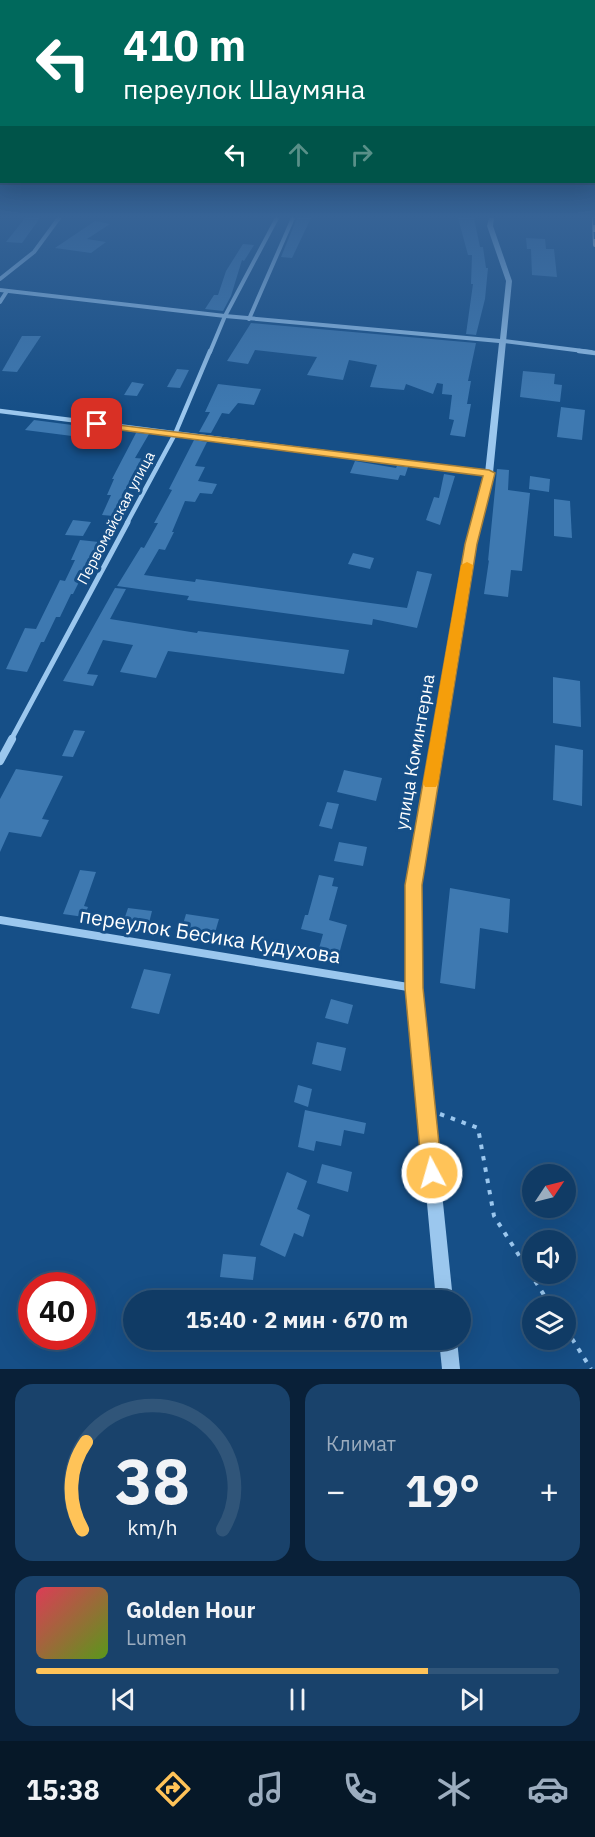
<!DOCTYPE html>
<html lang="ru">
<head>
<meta charset="utf-8">
<style>
  body { margin:0; font-family:"IBM Plex Sans",sans-serif; background:#19426b; color:#f1f3f6; height:100vh; display:flex; flex-direction:column; font-size:22px; white-space:nowrap }
  * { box-sizing:border-box; margin:0 }
  p { font-size:20px; color:#9cadbf }
  .icon { flex:none; width:33px; height:33px; fill:none; stroke:currentColor; stroke-width:2; stroke-linecap:round; stroke-linejoin:round }
  .map { position:relative; height:1369px; overflow:hidden }
  .panel { display:flex; flex-direction:column; gap:15px; padding:15px; background:#092038; flex:1 }
  .panel>* { flex:none }
  .banner { position:absolute; left:0px; top:0px; width:596px; height:183px; box-shadow:0 6px 24px #0002,0 0 0 2px #305579; background:#00695c; color:#fff; overflow:hidden }
  .needle { width:39px; rotate:55deg }
  .tools { position:absolute; left:522px; top:1164px; display:grid; gap:12px }
  .tools a { display:grid; place-items:center; width:54px; height:54px; border-radius:50%; background:#103b65; box-shadow:0 6px 24px #0002,0 0 0 2px #305579; font-size:30px }
  .speed { position:absolute; left:18px; top:1272px; display:flex; gap:12px; font-size:30px; font-weight:700; text-align:center }
  .speed>* { display:grid; place-content:center; width:78px; height:78px; border-radius:50%; background:#103b65; box-shadow:0 6px 24px #0002,0 0 0 2px #305579; line-height:1 }
  .speed .limit { border:9px solid #d22; background:#fff; color:#111 }
  .pin { position:absolute; display:grid; place-items:center; width:51px; height:51px; color:#fff; margin:-26px; border-radius:12px; box-shadow:0 3px 9px #0006 }
  .me { position:absolute; width:66px; margin:-33px; rotate:354deg; stroke-linejoin:round; filter:drop-shadow(0 0 4px #0008) }
  .turn { display:flex; align-items:center; gap:21px; height:126px; padding:0 24px; font-size:27px }
  .turn .icon { width:78px; height:78px; stroke-width:2.5 }
  .turn b { display:block; font-size:42px; line-height:51px }
  .lanes { display:flex; align-items:center; height:57px; padding:0 24px; background:#0003; justify-content:center; gap:30px; direction:ltr }
  .lanes .off { opacity:.35 }
  .big { font-size:45px; font-weight:800; line-height:1.1 }
  .panel .widget { flex:1; display:flex; flex-direction:column; justify-content:center; gap:9px; min-width:0; padding:0 21px; border-radius:18px; background:#19426b }
  .panel .dial { align-items:center; gap:0 }
  .dial svg { height:156px; overflow:visible; fill:none; stroke:#305579; stroke-width:7; stroke-linecap:round; text-anchor:middle }
  .dial text { fill:#f1f3f6; stroke:none }
  .song { display:flex; align-items:center; gap:18px }
  .cover { width:72px; height:72px; border-radius:9px; background:linear-gradient(135deg,hsl(350 70% 55%),hsl(90 70% 35%)) }
  .played { height:6px; border-radius:3px; background:linear-gradient(90deg,#ffc358 75%,#305579 75%) }
  .keys { display:flex; justify-content:space-around; direction:ltr }
  .heat { display:flex; justify-content:space-between; align-items:center; font-size:33px; direction:ltr }
  .panel .tiles { flex:1; display:grid; gap:15px; grid-template-columns:1fr 1fr }
  .widget:last-child { grid-column:span 2 }
  .trip { position:absolute; left:123px; top:1290px; width:348px; height:60px; border-radius:30px; background:#103b65; box-shadow:0 6px 24px #0002,0 0 0 2px #305579; font-weight:800; line-height:60px; text-align:center }
  .dock { display:flex; height:96px; justify-content:space-around; align-items:center; background:#061828; color:#9cadbf }
  .dock .icon { width:42px; height:42px }
  .dock .selected { color:#ffc358 }
  .dock b { font-size:27px; color:#f1f3f6 }
  .map>svg:first-child { display:block }
  .building { fill:#3e79b1 }
  .lines { fill:none; stroke-linecap:round; stroke-linejoin:round }
  .path { stroke:#9bc7ee; stroke-width:4; stroke-dasharray:4.5 7; stroke-linecap:butt }
  .minor-far3 { stroke:#9bc7ee; stroke-width:4 }
  .minor-far2 { stroke:#9bc7ee; stroke-width:4.5 }
  .minor-far1 { stroke:#9bc7ee; stroke-width:5 }
  .minor { stroke:#9bc7ee; stroke-width:8 }
  .tertiary { fill:#9bc7ee; fill-rule:evenodd }
  .rail-casing { stroke:#fff; stroke-width:4 }
  .rail { stroke:#164f87; stroke-width:2; stroke-dasharray:7; stroke-linecap:butt }
  .route { fill:#ffc358; stroke:#a67f39; stroke-width:1.5 }
  .slow { fill:#f59e0b }
  .labels { text-anchor:middle; stroke-width:6; stroke-linejoin:round; paint-order:stroke }
  .far-street-label { font-size:15px; fill:#fff; stroke:#164f87 }
  .street-label { font-size:18px; fill:#fff; stroke:#164f87 }
  .near-street-label { font-size:21px; fill:#fff; stroke:#164f87 }
</style>
</head>
<body>
<div class="map">
<svg width="595" height="1369" viewBox="0 0 595 1369">
  <rect width="100%" height="100%" fill="#164f87"/>
  <g class="building">
    <polygon points="25,218 40,218 22,243 6,242"/>
    <polygon points="297,218 311,218 292,258 281,257"/>
    <polygon points="458,218 474,218 480,247 483,247 486,268 488,268 485,299 476,335 466,334 473,284 471,284 472,255 468,255"/>
    <polygon points="95,221 110,224 87,239 106,242 91,253 55,248"/>
    <polygon points="526,238 545,239 546,249 554,249 557,277 532,275 531,249 527,249"/>
    <polygon points="243,244 254,245 244,261 242,260 231,296 223,311 205,309 214,295 218,295 226,271"/>
    <polygon points="251,323 476,343 468,381 471,381 467,404 471,404 465,437 450,435 454,420 449,419 452,395 442,394 443,384 437,383 433,394 406,384 404,390 370,387 377,365 349,360 343,380 307,375 317,357 255,350 248,364 227,361"/>
    <polygon points="22,336 41,336 17,372 2,371"/>
    <polygon points="177,369 189,370 180,388 167,387"/>
    <polygon points="523,371 555,374 554,384 562,385 560,402 520,397"/>
    <polygon points="132,382 144,384 137,396 124,395"/>
    <polygon points="218,384 261,389 254,405 238,403 229,414 222,413 211,433 199,432 210,412 205,412"/>
    <polygon points="561,407 585,410 582,440 557,437"/>
    <polygon points="34,420 80,426 72,436 25,430"/>
    <polygon points="136,433 149,434 135,458 147,459 142,472 137,471 133,480 130,480 114,516 102,515 111,495 107,495 114,479 112,479"/>
    <polygon points="194,440 207,442 195,466 205,467 198,481 217,484 212,494 200,493 195,502 185,501 172,532 174,532 165,550 159,549 144,575 195,582 196,579 407,608 417,571 432,574 417,628 373,619 372,625 187,600 189,596 117,586 141,547 144,548 158,523 154,523 172,490 169,489"/>
    <polygon points="355,461 396,468 397,466 408,467 405,476 400,475 398,480 350,473"/>
    <polygon points="497,469 509,470 508,490 530,493 522,571 511,570 508,597 484,594 489,560 488,561"/>
    <polygon points="444,474 455,476 440,525 426,520 434,497 439,498"/>
    <polygon points="530,476 550,479 549,492 529,489"/>
    <polygon points="554,499 570,501 572,538 554,536"/>
    <polygon points="73,520 91,522 83,536 65,535"/>
    <polygon points="80,540 99,542 73,594 71,594 60,617 56,617 44,642 41,642 27,672 6,669 25,628 36,629 60,580 65,581 75,560 71,560"/>
    <polygon points="353,553 374,558 370,569 348,564"/>
    <polygon points="115,588 126,589 110,619 197,633 198,631 349,650 344,674 168,651 156,678 120,672 133,645 103,640 87,674 98,675 93,686 63,681"/>
    <polygon points="553,677 580,681 581,727 553,723"/>
    <polygon points="74,730 85,731 73,757 62,756"/>
    <polygon points="555,745 583,750 582,806 553,800"/>
    <polygon points="16,769 63,776 42,819 49,820 41,837 9,832 0,852 0,799"/>
    <polygon points="344,770 382,778 376,801 337,792"/>
    <polygon points="327,802 339,804 332,829 319,826"/>
    <polygon points="339,842 367,847 363,866 334,861"/>
    <polygon points="80,870 96,872 84,906 88,907 84,917 63,914"/>
    <polygon points="319,875 334,878 332,886 338,887 329,920 347,925 336,965 316,959 323,934 301,929 305,915 308,915"/>
    <polygon points="450,888 510,899 508,933 480,928 475,989 440,983"/>
    <polygon points="128,908 152,911 149,923 124,920"/>
    <polygon points="186,914 219,919 214,936 181,931"/>
    <polygon points="144,969 171,974 159,1014 131,1008"/>
    <polygon points="331,999 353,1005 348,1024 325,1018"/>
    <polygon points="317,1042 346,1048 341,1071 312,1064"/>
    <polygon points="298,1085 312,1089 308,1107 294,1102"/>
    <polygon points="305,1110 366,1123 364,1134 344,1130 341,1146 316,1141 314,1151 298,1147"/>
    <polygon points="322,1164 352,1172 348,1192 317,1183"/>
    <polygon points="287,1172 307,1181 297,1209 310,1215 303,1237 294,1233 285,1257 260,1245"/>
    <polygon points="223,1254 256,1257 253,1280 220,1277"/>
  </g>
  <g class="lines">
    <g class="path">
      <polyline points="440,1114 478,1128 494,1216 551,1306"/>
      <polyline points="566,1329 591,1369"/>
    </g>
    <g class="minor-far3">
      <polyline points="0,279 34,252 59,218"/>
      <polyline points="0,302 7,291"/>
      <polyline points="249,319 293,218"/>
      <polyline points="504,341 591,352"/>
      <polyline points="210,352 225,316 277,218"/>
    </g>
    <g class="minor-far2">
      <polyline points="579,351 595,353"/>
      <polyline points="0,411 489,473"/>
      <polyline points="127,523 175,434 210,351"/>
    </g>
    <polyline class="minor-far1" points="11,740 128,522"/>
    <g class="minor">
      <polyline points="0,761 12,739"/>
      <polyline points="0,920 414,988"/>
    </g>
    <g class="tertiary">
      <polygon points="489,218 494,218 493,226 512,281 493,473 475,545 420,885 421,988 453,1300 436,1300 407,988 408,885 467,545 485,473 499,343 225,318 0,292 0,288 225,314 500,339 506,281 487,226"/>
      <polygon points="439,1340 457,1340 460,1369 442,1369"/>
    </g>
    <defs>
      <polyline id="rail" points="594,218 595,245"/>
    </defs>
    <use href="#rail" class="rail-casing"/>
    <use href="#rail" class="rail"/>
  </g>
  <linearGradient id="sky" x2="0" y2="1"><stop stop-color="#0c2b4a"/><stop offset="0.53" stop-color="#366396"/><stop offset="1" stop-color="#366396" stop-opacity="0"/></linearGradient>
  <rect width="595" height="409" fill="url(#sky)"/>
  <polygon class="route" points="93,422 489,470 495,473 477,544 422,885 423,988 442,1173 439,1180 432,1183 425,1180 422,1173 405,988 405,885 465,544 483,476 97,427 92,424"/>
  <polygon class="slow" points="467,562 473,565 438,783 436,787 425,787 423,783 461,565"/>
  <g class="labels">
    <g class="far-street-label">
      <text transform="translate(116 518) rotate(-62)" y="5">Первомайская улица</text>
    </g>
    <g class="street-label">
      <text transform="translate(415 752) rotate(-80)" y="6">улица Коминтерна</text>
    </g>
    <g class="near-street-label">
      <text transform="translate(210 936) rotate(9)" y="7">переулок Бесика Кудухова</text>
    </g>
  </g>
</svg>
<div class="tools">
<a><svg class="needle" viewBox="-14 -14 28 28"><path d="M0-13l5 13h-10z" fill="#e53935"/><path d="M0 13l5-13h-10z" fill="#9cadbf"/></svg></a>
<a><svg class="icon" aria-label="sound" viewBox="0 0 24 24"><path d="M4 9h4l5-4v14l-5-4H4zM17 9q2 3 0 6"/></svg></a>
<a><svg class="icon" aria-label="layers" viewBox="0 0 24 24"><path d="M12 4l9 5-9 5-9-5zM3 14l9 5 9-5"/></svg></a>
</div>
<div class="speed"><div class="limit">40</div></div>
<div class="pin" style="left:97px;top:424px;background:#d93025"><svg class="icon" aria-label="arrive" viewBox="0 0 24 24"><path d="M6 21V4h12l-3 4 3 4H6"/></svg></div>
<svg class="me" style="left:432px;top:1173px" viewBox="-20 -20 40 40"><circle r="17" fill="#ffc358" stroke="#fff" stroke-width="3"/><path d="M0-11L8 9 0 5-8 9z" fill="#fff"/></svg>
<div class="trip">15:40 · 2 мин · 670 m</div>
<div class="banner">
<div class="turn"><svg class="icon" aria-label="left" viewBox="0 0 24 24"><path d="M17 20v-9H6M10 6l-5 5 5 5"/></svg><div><b>410 m</b>переулок Шаумяна</div></div>
<div class="lanes"><svg class="icon" aria-label="left" viewBox="0 0 24 24"><path d="M17 20v-9H6M10 6l-5 5 5 5"/></svg><svg class="icon off" aria-label="ahead" viewBox="0 0 24 24"><path d="M12 20V5M6 11l6-6 6 6"/></svg><svg class="icon off" aria-label="right" viewBox="0 0 24 24"><path d="M7 20v-9h11M14 6l5 5-5 5"/></svg></div>
</div>
</div>
<section class="panel">
<div class="tiles">
<div class="widget dial"><svg viewBox="0 0 100 80">
<path d="M14 69A42 42 0 1 1 86 69"/>
<path d="M14 69A42 42 0 0 1 16 24" stroke="#ffc358"/>
<text x="50" y="56" font-size="32" font-weight="700">38</text>
<text x="50" y="72" font-size="11">km/h</text>
</svg></div>
<div class="widget"><p>Климат</p>
<div class="heat"><a>−</a><b class="big">19°</b><a>+</a></div>
</div>
<div class="widget">
<div class="song"><i class="cover"></i><div><b>Golden Hour</b><p>Lumen</p></div></div>
<div class="played"></div>
<div class="keys"><svg class="icon" aria-label="previous" viewBox="0 0 24 24"><path d="M18 5L8 12l10 7zM5 5v14"/></svg><svg class="icon" aria-label="pause" viewBox="0 0 24 24"><path d="M8 5v14M16 5v14"/></svg><svg class="icon" aria-label="next" viewBox="0 0 24 24"><path d="M6 5l10 7-10 7zM19 5v14"/></svg></div>
</div>
</div>
</section>
<nav class="dock">
<b>15:38</b>
<svg class="icon selected" aria-label="directions" viewBox="0 0 24 24"><path d="M12 3l9 9-9 9-9-9zM9 14v-3h6M13 9l2 2-2 2"/></svg>
<svg class="icon" aria-label="music" viewBox="0 0 24 24"><path d="M9 18V5l10-2v13"/><circle cx="6" cy="18" r="3"/><circle cx="16" cy="16" r="3"/></svg>
<svg class="icon" aria-label="phone" viewBox="0 0 24 24"><path d="M5 4h4l2 5-3 2q2 4 5 5l2-3 5 2v4C11 20 4 13 5 4z"/></svg>
<svg class="icon" aria-label="climate" viewBox="0 0 24 24"><path d="M12 3v18M4 7l16 10M4 17L20 7"/></svg>
<svg class="icon" aria-label="car" viewBox="0 0 24 24"><path d="M5 17H2v-5l4-1 3-4h7l3 4 3 1v5h-3M9 17h6M6 11h13"/><circle cx="7" cy="17" r="2"/><circle cx="17" cy="17" r="2"/></svg>
</nav>
</body>
</html>
